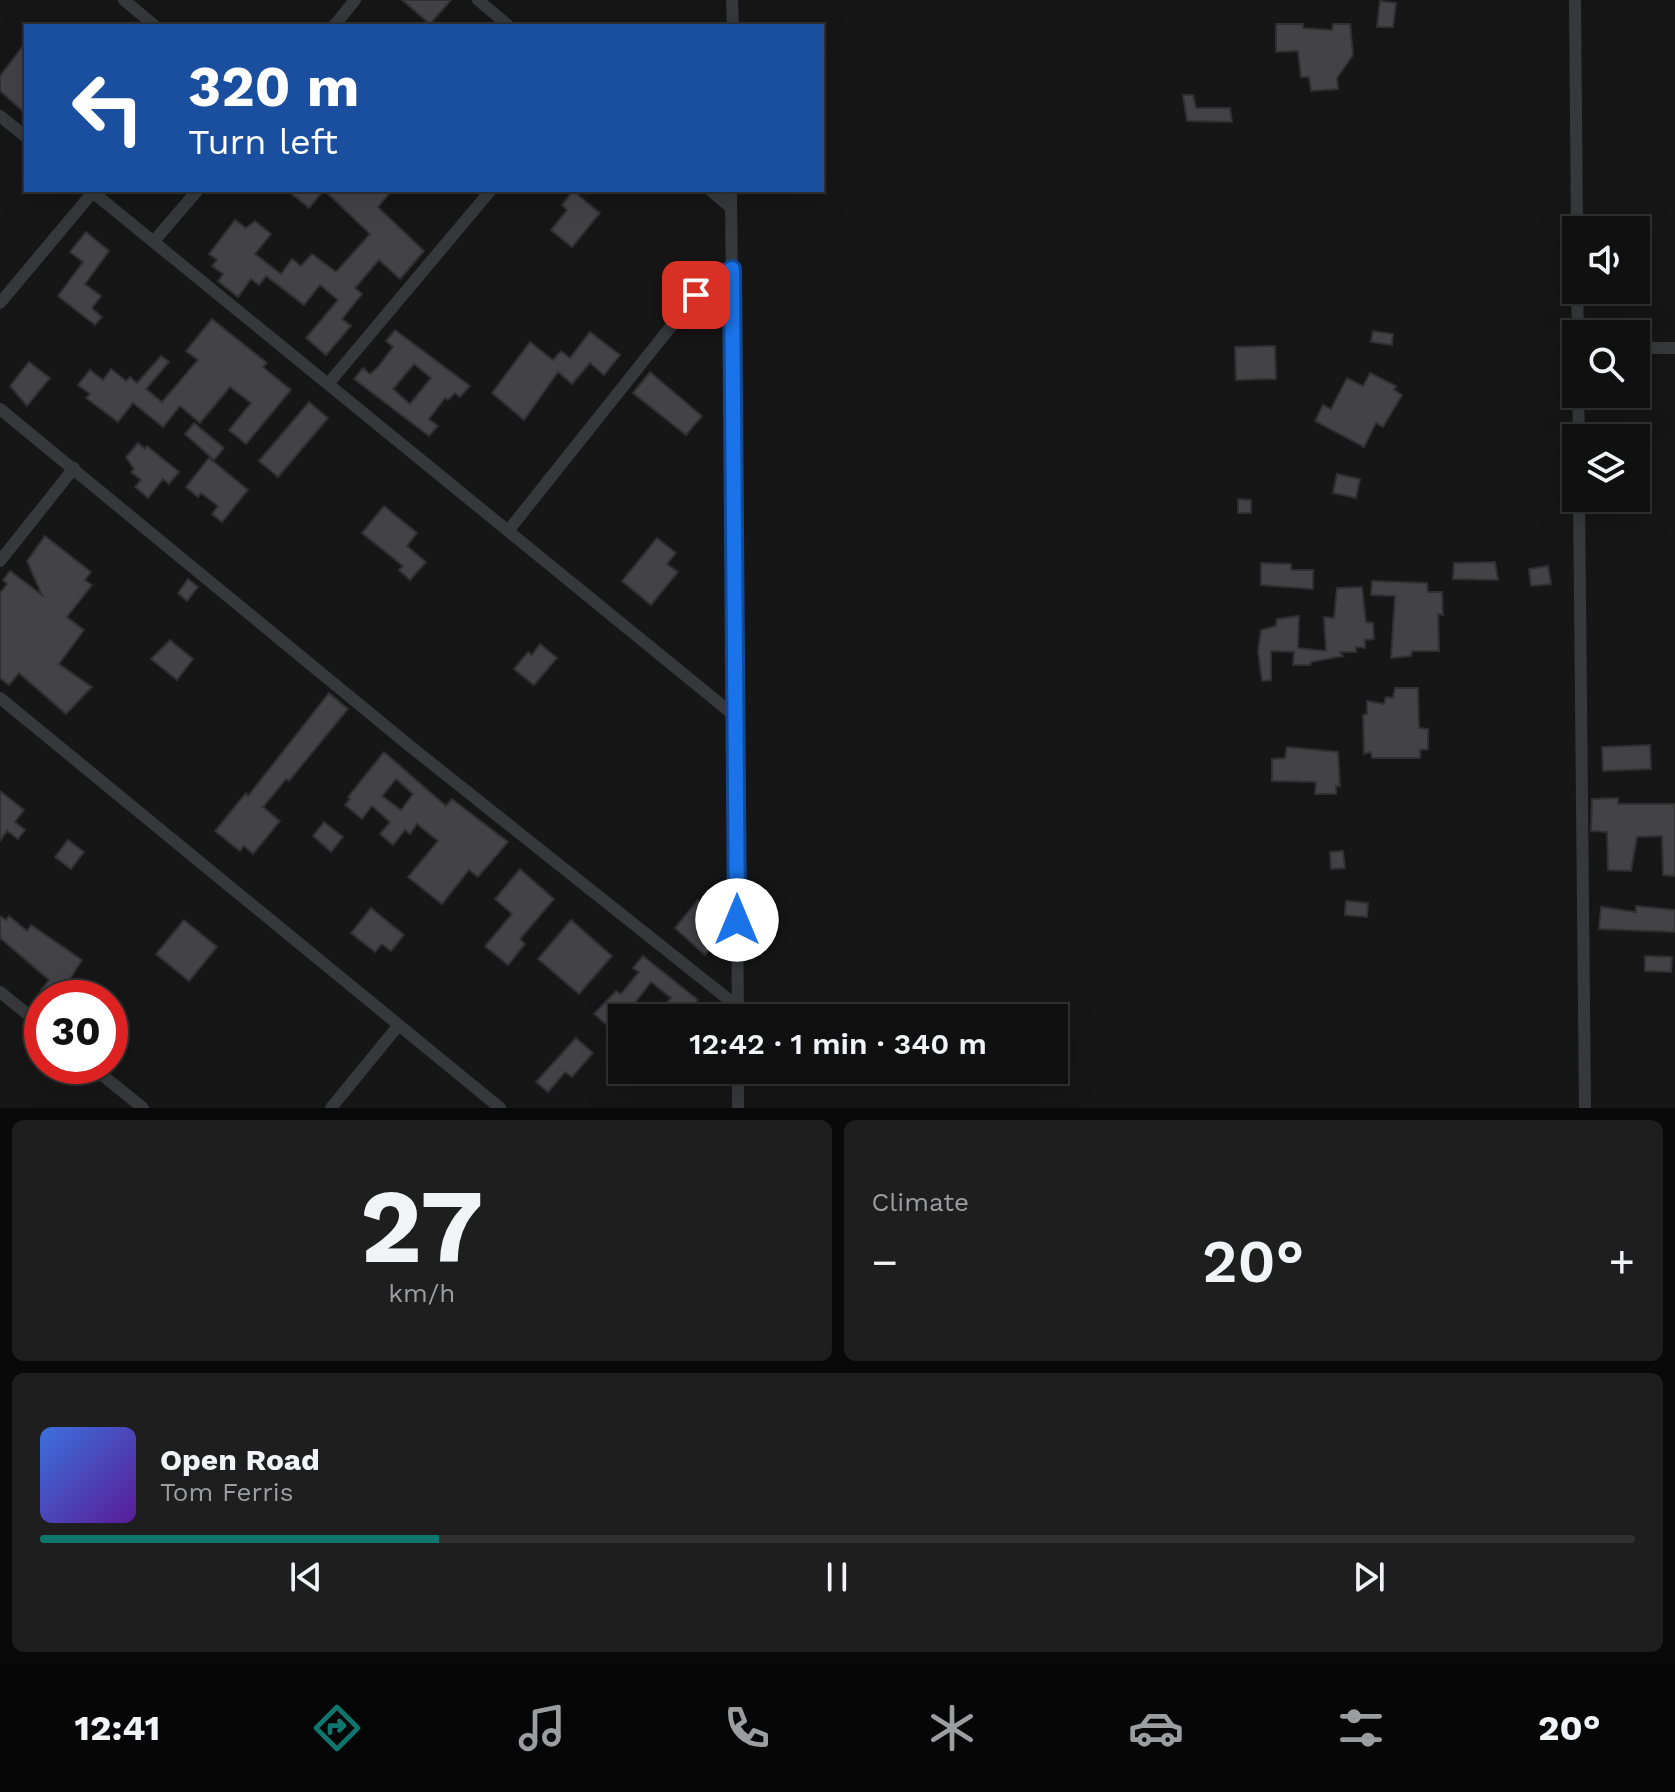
<!DOCTYPE html>
<html lang="en">
<head>
<meta charset="utf-8">
<style>
  body { margin:0; font-family:"Work Sans",sans-serif; background:#1e1e1f; color:#f1f3f6; height:100vh; display:flex; flex-direction:column; font-size:30px; white-space:nowrap }
  * { box-sizing:border-box; margin:0 }
  p { font-size:26px; color:#9c9d9f }
  .icon { flex:none; width:44px; height:44px; fill:none; stroke:currentColor; stroke-width:2; stroke-linecap:round; stroke-linejoin:round }
  .map { position:relative; height:1108px; overflow:hidden }
  .panel { display:flex; flex-direction:column; gap:12px; padding:12px; background:#090909; flex:1 }
  .panel>* { flex:none }
  .top-card { position:absolute; left:24px; top:24px; width:800px; height:168px; border-radius:0px; box-shadow:0 8px 32px #0002,0 0 0 2px #303031; background:#1a4fa0; color:#fff; overflow:hidden }
  .fabs { position:absolute; left:1562px; top:216px; display:grid; gap:16px }
  .fabs a { display:grid; place-items:center; width:88px; height:88px; border-radius:0px; background:#101011; box-shadow:0 8px 32px #0002,0 0 0 2px #303031; font-size:40px }
  .speed { position:absolute; left:24px; top:980px; display:flex; gap:16px; font-size:40px; font-weight:700; text-align:center }
  .speed>* { display:grid; place-content:center; width:104px; height:104px; border-radius:50%; background:#101011; box-shadow:0 8px 32px #0002,0 0 0 2px #303031; line-height:1 }
  .speed .limit { border:12px solid #d22; background:#fff; color:#111 }
  .pin { position:absolute; display:grid; place-items:center; width:68px; height:68px; color:#fff; margin:-34px; border-radius:16px; box-shadow:0 4px 12px #0006 }
  .me { position:absolute; width:88px; margin:-44px; rotate:0deg; stroke-linejoin:round; filter:drop-shadow(0 0 6px #0008) }
  .turn { display:flex; align-items:center; gap:28px; height:168px; padding:0 32px; font-size:36px }
  .turn .icon { width:104px; height:104px; stroke-width:2.5 }
  .turn b { display:block; font-size:56px; line-height:68px }
  .big { font-size:60px; font-weight:600; line-height:1.1 }
  .panel .card { flex:1; display:flex; flex-direction:column; justify-content:center; gap:12px; min-width:0; padding:0 28px; border-radius:12px; background:#1e1e1f }
  .panel .dial { align-items:center; gap:0 }
  .dial b { font-size:104px; line-height:1 }
  .song { display:flex; align-items:center; gap:24px }
  .cover { width:96px; height:96px; border-radius:12px; background:linear-gradient(135deg,hsl(220 70% 55%),hsl(270 70% 35%)) }
  .played { height:8px; border-radius:4px; background:linear-gradient(90deg,#0f766e 25%,#303031 25%) }
  .keys { display:flex; justify-content:space-around; direction:ltr }
  .heat { display:flex; justify-content:space-between; align-items:center; font-size:44px; direction:ltr }
  .panel .tiles { flex:1; display:grid; gap:12px; grid-template-columns:1fr 1fr }
  .card:last-child { grid-column:span 2 }
  .trip { position:absolute; left:608px; top:1004px; width:460px; height:80px; border-radius:0px; background:#101011; box-shadow:0 8px 32px #0002,0 0 0 2px #303031; font-weight:600; line-height:80px; text-align:center }
  .dock { display:flex; height:128px; justify-content:space-around; align-items:center; background:#060607; color:#9c9d9f }
  .dock .icon { width:56px; height:56px }
  .dock .current { color:#0f766e }
  .dock b { font-size:36px; color:#f1f3f6 }
  .map>svg:first-child { display:block }
  .building { fill:#434347; stroke:#303033; stroke-width:2; fill-rule:evenodd }
  .lines { fill:none; stroke-linecap:round; stroke-linejoin:round }
  .street { stroke:#37383c; stroke-width:12 }
  .route-casing { stroke:#114b97; stroke-width:20 }
  .route { stroke:#1a73e8; stroke-width:14 }
</style>
</head>
<body>
<div class="map">
<svg width="1675" height="1108" viewBox="0 0 1675 1108">
  <rect width="100%" height="100%" fill="#161617"/>
  <g class="building">
    <polygon points="402,0 451,0 430,24"/>
    <polygon points="1380,1 1396,3 1393,27 1377,27"/>
    <polygon points="1276,24 1303,24 1303,28 1332,30 1333,24 1350,24 1353,55 1337,78 1338,89 1311,91 1309,77 1301,77 1298,51 1276,52"/>
    <polygon points="26,42 26,114 0,91 0,76"/>
    <polygon points="1183,95 1193,95 1196,108 1230,108 1232,122 1187,121"/>
    <polygon points="287,190 392,190 378,207 424,251 400,279 379,260 355,288 362,294 342,319 351,326 326,355 306,338 338,300 320,285 304,305 266,276 259,285 251,279 238,297 218,281 223,274 212,266 217,260 209,254 235,220 246,228 255,221 271,234 255,254 281,274 292,259 301,266 312,254 336,272 370,234 324,190 309,208"/>
    <polygon points="573,191 600,213 572,247 551,230 567,210 562,205"/>
    <polygon points="86,232 109,251 85,284 101,296 92,308 102,317 95,325 58,296 83,262 70,252"/>
    <polygon points="212,319 267,363 263,367 291,390 246,444 229,430 251,403 230,387 200,423 180,406 163,427 133,403 118,422 86,398 90,394 78,385 90,370 103,380 111,369 126,381 130,377 137,383 161,356 169,362 146,389 162,402 198,360 186,351"/>
    <path d="M 395,330 L 470,386 L 460,397 L 455,393 L 448,400 L 445,398 L 429,419 L 438,426 L 429,436 L 354,379 L 363,368 L 370,374 L 377,368 L 393,347 L 386,341 ZM 414,364 L 431,378 L 410,404 L 393,389 Z"/>
    <polygon points="1373,331 1393,334 1392,345 1371,342"/>
    <polygon points="590,332 620,355 604,375 590,363 572,384 558,372 524,420 492,393 530,342 553,360 561,351 570,358"/>
    <polygon points="1275,346 1276,379 1236,380 1235,347"/>
    <polygon points="29,362 50,378 27,406 10,386"/>
    <polygon points="650,372 702,416 686,435 633,393"/>
    <polygon points="1370,373 1396,386 1394,390 1402,395 1383,427 1376,423 1364,447 1315,421 1323,405 1331,409 1347,378 1363,386"/>
    <polygon points="309,402 328,418 278,477 259,461"/>
    <polygon points="194,423 224,448 214,460 185,434"/>
    <polygon points="138,443 145,449 147,446 179,472 169,484 163,479 148,498 135,487 141,480 131,472 134,469 126,457"/>
    <polygon points="209,458 248,490 222,522 212,514 218,506 201,493 198,497 186,487"/>
    <polygon points="1337,474 1360,479 1356,498 1333,493"/>
    <polygon points="1238,499 1251,500 1251,513 1238,513"/>
    <polygon points="384,506 417,533 407,546 426,562 410,580 399,570 403,566 362,533"/>
    <polygon points="45,536 91,572 85,580 92,585 67,617 84,630 59,664 92,687 66,714 19,673 9,685 0,678 0,593 7,584 3,580 10,571 42,595 27,561"/>
    <polygon points="657,538 676,553 667,564 678,572 651,605 622,581"/>
    <polygon points="1495,562 1498,580 1453,579 1454,563"/>
    <polygon points="1261,563 1291,564 1291,570 1313,570 1313,589 1261,585"/>
    <polygon points="1548,566 1551,584 1531,586 1529,569"/>
    <polygon points="188,579 198,587 187,601 178,593"/>
    <polygon points="1372,581 1427,583 1428,592 1442,592 1443,615 1438,614 1439,651 1412,651 1411,656 1391,658 1395,596 1371,595"/>
    <polygon points="1362,587 1366,622 1373,623 1374,639 1365,640 1365,648 1356,647 1356,652 1340,652 1343,656 1311,662 1310,665 1293,665 1294,652 1271,651 1271,680 1262,681 1258,651 1261,630 1276,626 1277,619 1299,616 1298,648 1326,651 1324,617 1334,618 1337,588"/>
    <polygon points="170,640 193,659 177,680 151,659"/>
    <polygon points="540,644 557,658 534,685 514,669 528,652 532,655"/>
    <polygon points="1395,688 1418,688 1419,728 1428,729 1428,749 1420,750 1420,758 1372,758 1371,752 1364,754 1363,715 1367,714 1367,701 1384,704 1386,697 1393,698"/>
    <polygon points="329,693 348,709 289,781 286,779 263,807 280,821 253,854 244,846 240,851 215,831 246,793 248,796"/>
    <polygon points="1650,745 1651,769 1603,771 1602,747"/>
    <polygon points="1287,747 1338,752 1340,786 1336,786 1336,794 1315,794 1316,782 1272,781 1272,759 1285,758"/>
    <path d="M 384,752 L 446,806 L 452,799 L 508,842 L 478,877 L 469,870 L 442,904 L 408,877 L 438,841 L 417,824 L 410,834 L 405,830 L 393,845 L 380,834 L 390,822 L 372,806 L 362,819 L 345,805 L 350,799 L 348,797 ZM 396,779 L 413,794 L 401,810 L 382,796 Z"/>
    <polygon points="0,791 24,810 15,822 25,830 18,839 7,831 0,841"/>
    <polygon points="1618,798 1618,804 1675,804 1675,876 1663,875 1662,836 1637,837 1631,871 1608,870 1607,832 1591,831 1592,799"/>
    <polygon points="324,822 343,837 331,852 313,836"/>
    <polygon points="68,840 84,852 71,869 55,857"/>
    <polygon points="1343,851 1345,868 1331,869 1330,852"/>
    <polygon points="520,869 554,899 520,939 525,944 508,965 485,946 512,914 495,899"/>
    <polygon points="698,900 717,915 708,927 716,942 705,955 675,928"/>
    <polygon points="1346,901 1368,903 1367,917 1345,915"/>
    <polygon points="1636,906 1675,910 1675,932 1599,929 1601,907 1636,912"/>
    <polygon points="371,908 404,935 391,951 382,944 375,952 351,933"/>
    <polygon points="0,916 6,920 9,916 27,931 31,925 82,960 58,998 51,998 41,990 49,980 0,938"/>
    <polygon points="184,920 217,947 189,981 156,954"/>
    <polygon points="571,920 612,956 579,994 538,959"/>
    <polygon points="643,956 698,1000 689,1012 683,1007 675,1018 667,1018 659,1012 671,998 651,982 635,1003 643,1008 634,1018 622,1018 622,1038 594,1014 616,991 621,994 639,972 633,968"/>
    <polygon points="1645,956 1672,957 1671,972 1645,971"/>
    <polygon points="576,1038 593,1053 572,1077 565,1072 548,1092 536,1082"/>
  </g>
  <g class="lines">
    <g class="street">
      <polyline points="124,0 155,26"/>
      <polyline points="478,0 509,26"/>
      <polyline points="732,0 733,26"/>
      <polyline points="1575,0 1577,230"/>
      <polyline points="334,26 355,0"/>
      <polyline points="0,116 26,137"/>
      <polyline points="90,190 735,716"/>
      <polyline points="710,190 730,207"/>
      <polyline points="731,190 738,1018"/>
      <polyline points="154,241 198,190"/>
      <polyline points="1577,290 1578,334"/>
      <polyline points="0,303 93,192"/>
      <polyline points="1636,348 1675,348"/>
      <polyline points="328,384 491,190"/>
      <polyline points="1578,394 1579,438"/>
      <polyline points="0,409 411,747 738,1007"/>
      <polyline points="1579,498 1585,1108"/>
      <polyline points="508,531 696,295 732,269"/>
      <polyline points="0,561 74,468"/>
      <polyline points="0,698 500,1108"/>
      <polyline points="0,992 42,1026"/>
      <polyline points="91,1066 143,1108"/>
      <polyline points="738,1070 738,1108"/>
      <polyline points="331,1108 398,1026"/>
    </g>
  </g>
  <g class="lines">
    <defs>
      <polyline id="route" points="696,295 732,269 737,920"/>
    </defs>
    <use href="#route" class="route-casing"/>
    <use href="#route" class="route"/>
  </g>
</svg>
<div class="fabs">
<a><svg class="icon" aria-label="sound" viewBox="0 0 24 24"><path d="M4 9h4l5-4v14l-5-4H4zM17 9q2 3 0 6"/></svg></a>
<a><svg class="icon" aria-label="search" viewBox="0 0 24 24"><circle cx="10" cy="10" r="6"/><path d="M15 15l6 6"/></svg></a>
<a><svg class="icon" aria-label="layers" viewBox="0 0 24 24"><path d="M12 4l9 5-9 5-9-5zM3 14l9 5 9-5"/></svg></a>
</div>
<div class="speed"><div class="limit">30</div></div>
<div class="pin" style="left:696px;top:295px;background:#d93025"><svg class="icon" aria-label="arrive" viewBox="0 0 24 24"><path d="M6 21V4h12l-3 4 3 4H6"/></svg></div>
<svg class="me" style="left:737px;top:920px" viewBox="-20 -20 40 40"><circle r="19" fill="#fff"/><path d="M0-13L10 11 0 6-10 11z" fill="#1a73e8"/></svg>
<div class="trip">12:42 · 1 min · 340 m</div>
<div class="top-card">
<div class="turn"><svg class="icon" aria-label="left" viewBox="0 0 24 24"><path d="M17 20v-9H6M10 6l-5 5 5 5"/></svg><div><b>320 m</b>Turn left</div></div>
</div>
</div>
<section class="panel">
<div class="tiles">
<div class="card dial"><b>27</b><p>km/h</p></div>
<div class="card"><p>Climate</p>
<div class="heat"><a>−</a><b class="big">20°</b><a>+</a></div>
</div>
<div class="card">
<div class="song"><i class="cover"></i><div><b>Open Road</b><p>Tom Ferris</p></div></div>
<div class="played"></div>
<div class="keys"><svg class="icon" aria-label="previous" viewBox="0 0 24 24"><path d="M18 5L8 12l10 7zM5 5v14"/></svg><svg class="icon" aria-label="pause" viewBox="0 0 24 24"><path d="M8 5v14M16 5v14"/></svg><svg class="icon" aria-label="next" viewBox="0 0 24 24"><path d="M6 5l10 7-10 7zM19 5v14"/></svg></div>
</div>
</div>
</section>
<nav class="dock">
<b>12:41</b>
<svg class="icon current" aria-label="directions" viewBox="0 0 24 24"><path d="M12 3l9 9-9 9-9-9zM9 14v-3h6M13 9l2 2-2 2"/></svg>
<svg class="icon" aria-label="music" viewBox="0 0 24 24"><path d="M9 18V5l10-2v13"/><circle cx="6" cy="18" r="3"/><circle cx="16" cy="16" r="3"/></svg>
<svg class="icon" aria-label="phone" viewBox="0 0 24 24"><path d="M5 4h4l2 5-3 2q2 4 5 5l2-3 5 2v4C11 20 4 13 5 4z"/></svg>
<svg class="icon" aria-label="climate" viewBox="0 0 24 24"><path d="M12 3v18M4 7l16 10M4 17L20 7"/></svg>
<svg class="icon" aria-label="car" viewBox="0 0 24 24"><path d="M5 17H2v-5l4-1 3-4h7l3 4 3 1v5h-3M9 17h6M6 11h13"/><circle cx="7" cy="17" r="2"/><circle cx="17" cy="17" r="2"/></svg>
<svg class="icon" aria-label="filters" viewBox="0 0 24 24"><path d="M4 7h16M4 17h16"/><circle cx="9" cy="7" r="2"/><circle cx="15" cy="17" r="2"/></svg>
<b>20°</b>
</nav>
</body>
</html>
